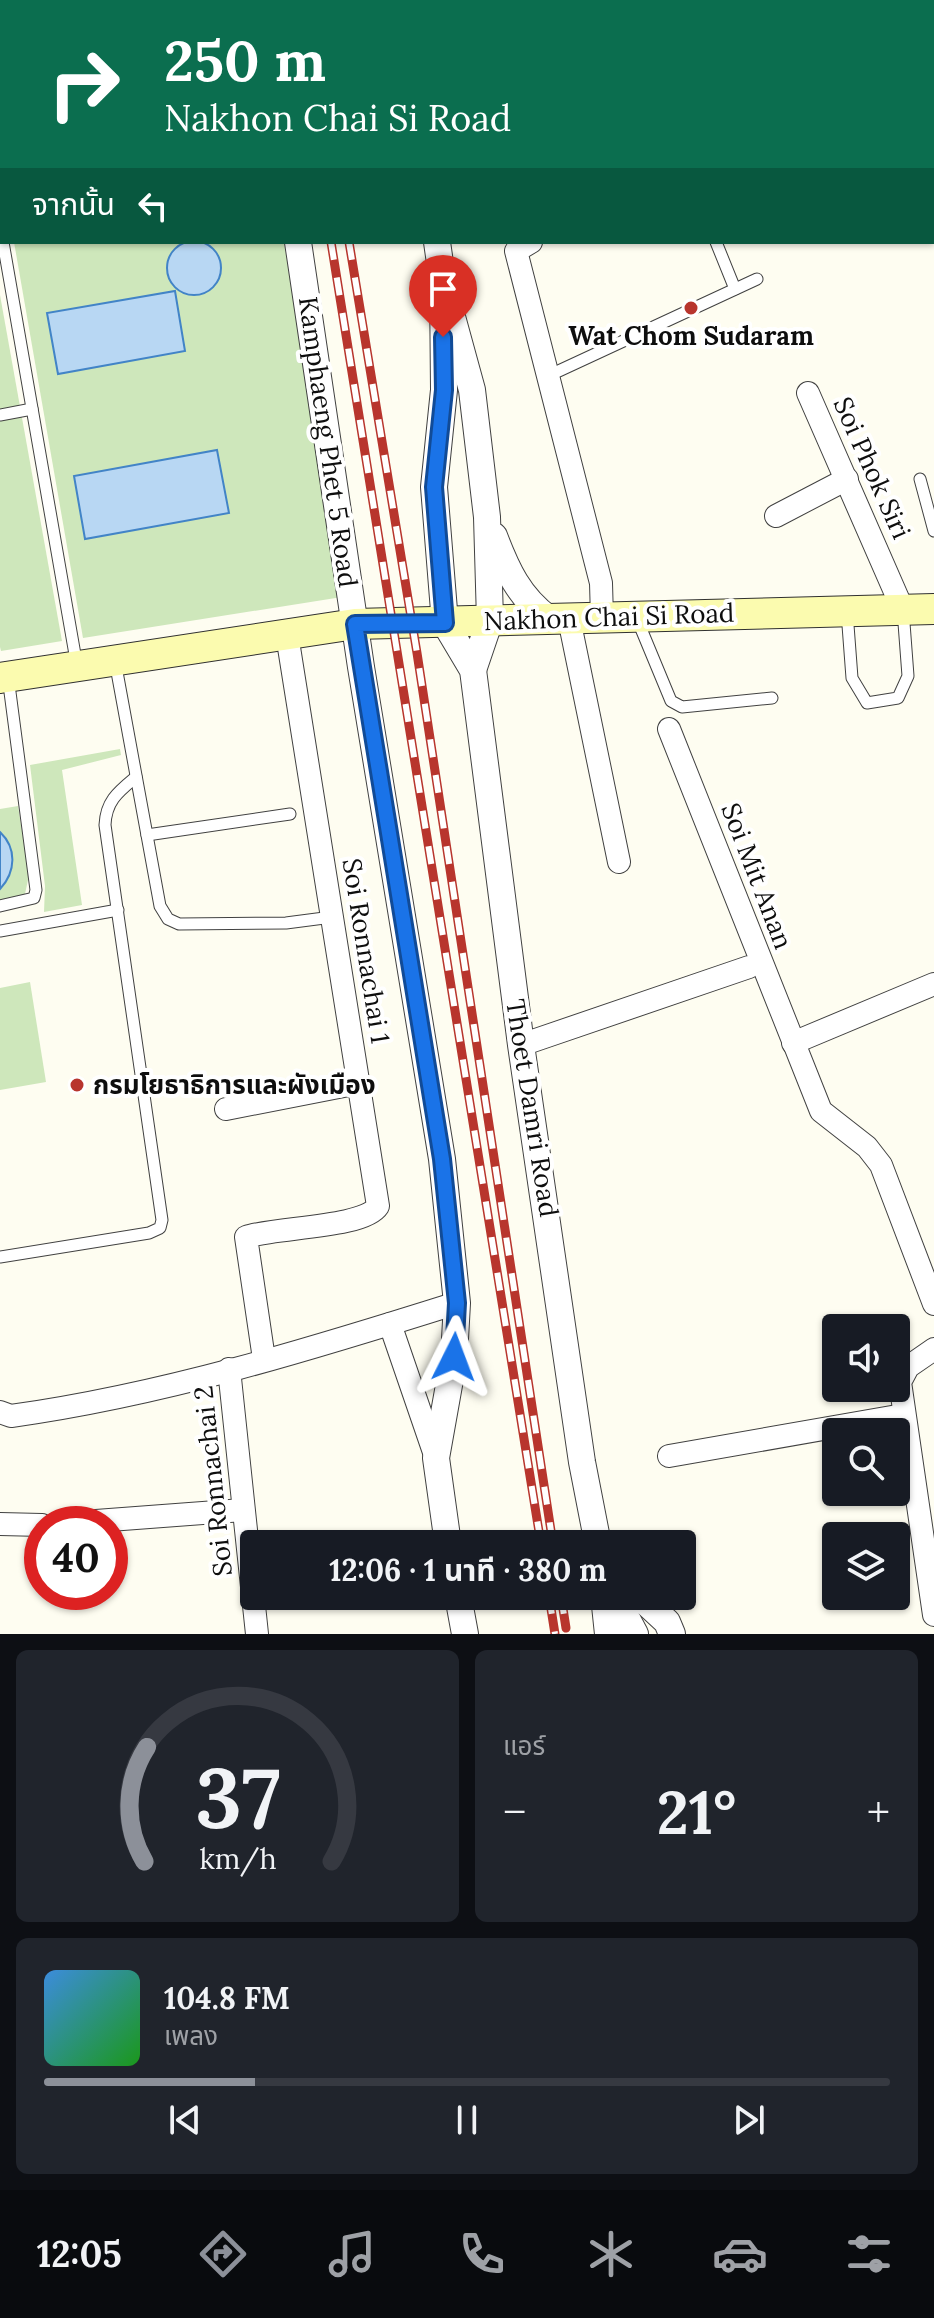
<!DOCTYPE html>
<html lang="th">
<head>
<meta charset="utf-8">
<style>
  body { margin:0; font-family:Lora,"Noto Sans Thai",serif; background:#20242c; color:#f1f3f6; height:100vh; display:flex; flex-direction:column; font-size:30px; white-space:nowrap }
  * { box-sizing:border-box; margin:0 }
  p { font-size:26px; color:#9ea1a6 }
  .icon { flex:none; width:44px; height:44px; fill:none; stroke:currentColor; stroke-width:2; stroke-linecap:round; stroke-linejoin:round }
  .map { position:relative; height:1634px; overflow:hidden }
  .details { display:flex; flex-direction:column; gap:16px; padding:16px; background:#0d0f14; flex:1 }
  .details>* { flex:none }
  .top-card { position:absolute; left:0px; top:0px; width:934px; height:244px; box-shadow:0 2px 6px #0004; background:#0b6e4f; color:#fff; overflow:hidden }
  .tools { position:absolute; left:822px; top:1314px; display:grid; gap:16px }
  .tools a { display:grid; place-items:center; width:88px; height:88px; border-radius:8px; background:#171b24; box-shadow:0 2px 6px #0004; font-size:40px }
  .speed { position:absolute; left:24px; top:1506px; display:flex; gap:16px; font-size:40px; font-weight:700; text-align:center }
  .speed>* { display:grid; place-content:center; width:104px; height:104px; border-radius:50%; background:#171b24; box-shadow:0 2px 6px #0004; line-height:1 }
  .speed .limit { border:12px solid #d22; background:#fff; color:#111 }
  .pin { position:absolute; display:grid; place-items:center; width:68px; height:68px; color:#fff; margin:-82px -34px; border-radius:50% 50% 50% 0; rotate:-45deg; box-shadow:0 0 8px #0007 }
  .pin .icon { rotate:45deg }
  .me { position:absolute; width:88px; margin:-44px; rotate:3deg; stroke-linejoin:round; filter:drop-shadow(0 0 6px #0008) }
  .turn { display:flex; align-items:center; gap:28px; height:168px; padding:0 32px; font-size:36px }
  .turn .icon { width:104px; height:104px; stroke-width:2.5 }
  .turn b { display:block; font-size:56px; line-height:68px }
  .then { display:flex; align-items:center; height:76px; padding:0 32px; background:#0003; gap:16px; font-size:30px }
  .big { font-size:60px; font-weight:700; line-height:1.1 }
  .details .widget { flex:1; display:flex; flex-direction:column; justify-content:center; gap:12px; min-width:0; padding:0 28px; border-radius:12px; background:#20242c }
  .details .dial { align-items:center; gap:0 }
  .dial svg { height:208px; overflow:visible; fill:none; stroke:#363941; stroke-width:7; stroke-linecap:round; text-anchor:middle }
  .dial text { fill:#f1f3f6; stroke:none }
  .song { display:flex; align-items:center; gap:24px }
  .cover { width:96px; height:96px; border-radius:12px; background:linear-gradient(135deg,hsl(210 70% 55%),hsl(120 70% 35%)) }
  .played { height:8px; border-radius:4px; background:linear-gradient(90deg,#8c9099 25%,#363941 25%) }
  .keys { display:flex; justify-content:space-around; direction:ltr }
  .heat { display:flex; justify-content:space-between; align-items:center; font-size:44px; direction:ltr }
  .details .tiles { flex:1; display:grid; gap:16px; grid-template-columns:1fr 1fr }
  .widget:last-child { grid-column:span 2 }
  .trip { position:absolute; left:240px; top:1530px; width:456px; height:80px; border-radius:8px; background:#171b24; box-shadow:0 2px 6px #0004; font-weight:700; line-height:80px; text-align:center }
  .tab-bar { display:flex; height:128px; justify-content:space-around; align-items:center; background:#090b0e; color:#9ea1a6 }
  .tab-bar .icon { width:56px; height:56px }
  .tab-bar .on { color:#8c9099 }
  .tab-bar b { font-size:36px; color:#f1f3f6 }
  .map>svg:first-child { display:block }
  .green { fill:#cee7bb }
  .water { fill:#b8d7f3; stroke:#4284c7; stroke-width:2 }
  .lines { fill:none; stroke-linecap:round; stroke-linejoin:round }
  .service-casing { stroke:#414141; stroke-width:13 }
  .minor-casing { stroke:#414141; stroke-width:24 }
  .tertiary-casing { stroke:#414141; stroke-width:28 }
  .secondary-casing { stroke:#303030; stroke-width:32 }
  .path { stroke:#303030; stroke-width:4; stroke-dasharray:8 4; stroke-linecap:butt }
  .service { stroke:#fff; stroke-width:11 }
  .minor { stroke:#fff; stroke-width:22 }
  .tertiary { stroke:#fff; stroke-width:26 }
  .secondary { stroke:#fbfbaf; stroke-width:30 }
  .rail-casing { stroke:#b8352d; stroke-width:9 }
  .rail { stroke:#fff; stroke-width:6; stroke-dasharray:18; stroke-linecap:butt }
  .route-casing { stroke:#114b97; stroke-width:20 }
  .route { stroke:#1a73e8; stroke-width:14 }
  .poi-dot { fill:#b8352d; stroke:#fff; stroke-width:3 }
  .labels { text-anchor:middle; stroke-width:8; stroke-linejoin:round; paint-order:stroke }
  .poi-label { font-size:26px; font-weight:bold; fill:#0e0e0e; stroke:#fff }
  .street-label { font-size:26px; fill:#0e0e0e; stroke:#fff }
</style>
</head>
<body>
<div class="map">
<svg width="934" height="1634" viewBox="0 0 934 1634">
  <rect width="100%" height="100%" fill="#fefdf1"/>
  <g class="green">
    <polygon points="14,242 284,242 342,597 83,638"/>
    <polygon points="0,295 62,641 1,651 0,647"/>
    <polygon points="120,749 121,755 62,770 82,905 44,912 45,886 30,765"/>
    <polygon points="18,806 29,875 25,894 0,902 0,809"/>
    <polygon points="30,982 46,1082 0,1090 0,988"/>
  </g>
  <g class="water">
    <polygon points="0,0 423,0 429,2 2,3"/>
    <circle cx="194" cy="268" r="27"/>
    <polygon points="175,291 185,351 58,374 47,313"/>
    <polygon points="217,450 229,513 85,539 74,476"/>
    <path d="M 0,832 C 17,848 16,872 0,889 Z"/>
  </g>
  <g class="lines">
    <defs>
      <g id="service">
        <polyline points="0,74 2,73"/>
        <polyline points="0,224 2,236"/>
        <polyline points="3,242 77,666"/>
        <polyline points="716,242 735,289"/>
        <polyline points="550,375 757,279"/>
        <polyline points="0,415 32,409"/>
        <polyline points="920,479 934,531"/>
        <polyline points="847,612 852,678 867,703 898,698 908,676 903,610"/>
        <polyline points="637,619 671,701 682,707 772,698"/>
        <polyline points="115,661 160,906 168,919 179,924 286,923 332,917"/>
        <polyline points="147,835 290,814"/>
        <polyline points="0,906 34,898 36,890 8,677"/>
        <polyline points="0,931 118,910"/>
        <path d="M 0,1257 L 149,1233 L 160,1228 L 162,1220 L 105,825 C 106,801 118,792 136,777"/>
      </g>
      <g id="minor">
        <polyline points="531,242 516,251 601,583 602,618"/>
        <polyline points="808,393 903,610"/>
        <polyline points="776,516 847,479"/>
        <polyline points="569,619 619,862"/>
        <polyline points="669,729 821,1111 867,1147 881,1165 934,1304"/>
        <polyline points="793,1043 934,984"/>
        <polyline points="521,1045 749,967"/>
        <polyline points="226,1109 359,1083"/>
        <polyline points="390,1324 436,1458"/>
        <polyline points="934,1349 908,1367 900,1382 934,1615"/>
        <path d="M 264,1359 L 246,1237 C 275,1227 364,1228 378,1206 L 287,635"/>
        <polyline points="229,1369 257,1634"/>
        <path d="M 0,1412 L 11,1416 C 162,1395 311,1349 457,1303"/>
        <polyline points="669,1456 903,1415"/>
        <polyline points="0,1524 42,1525"/>
        <polyline points="56,1524 243,1510"/>
      </g>
      <g id="tertiary">
        <polyline points="262,0 262,2"/>
        <polyline points="401,0 402,2"/>
        <polyline points="298,242 361,667 442,1159 457,1303 454,1357 436,1458 448,1544"/>
        <polyline points="437,242 443,284 472,390 487,517 490,620 473,670"/>
        <polyline points="443,284 444,390 434,487 445,623 473,670 521,1045 582,1462 598,1544"/>
        <path d="M 494,536 C 507,570 519,597 549,619"/>
        <polyline points="458,1596 465,1634"/>
        <polyline points="604,1596 608,1634"/>
        <polyline points="615,1596 635,1634"/>
        <polyline points="639,1596 667,1622 672,1634"/>
      </g>
      <polyline id="secondary" points="0,678 355,624 934,609"/>
    </defs>
    <use href="#service" class="service-casing"/>
    <use href="#minor" class="minor-casing"/>
    <use href="#tertiary" class="tertiary-casing"/>
    <use href="#secondary" class="secondary-casing"/>
    <g class="path">
      <polyline points="929,0 930,2"/>
      <polyline points="932,11 934,19"/>
    </g>
    <use href="#service" class="service"/>
    <use href="#minor" class="minor"/>
    <use href="#tertiary" class="tertiary"/>
    <use href="#secondary" class="secondary"/>
    <defs>
      <g id="rail">
        <polyline points="291,0 292,2"/>
        <polyline points="309,0 309,2"/>
        <polyline points="331,242 541,1544"/>
        <polyline points="349,242 417,653 553,1544"/>
        <polyline points="549,1596 555,1634"/>
        <polyline points="561,1596 566,1628"/>
      </g>
    </defs>
    <use href="#rail" class="rail-casing"/>
    <use href="#rail" class="rail"/>
  </g>
  <g class="lines">
    <defs>
      <polyline id="route" points="443,337 444,390 434,487 445,623 355,624 442,1159 457,1303 454,1357"/>
    </defs>
    <use href="#route" class="route-casing"/>
    <use href="#route" class="route"/>
  </g>
  <g class="poi-dot">
    <circle cx="691" cy="308" r="8"/>
    <circle cx="77" cy="1085" r="8"/>
  </g>
  <g class="labels">
    <g class="poi-label">
      <text x="691" y="345">Wat Chom Sudaram</text>
      <text x="93" y="1094" text-anchor="start">กรมโยธาธิการและผังเมือง</text>
    </g>
    <g class="street-label">
      <text transform="translate(328 442) rotate(82)" y="9">Kamphaeng Phet 5 Road</text>
      <text transform="translate(872 468) rotate(66)" y="9">Soi Phok Siri</text>
      <text transform="translate(609 617) rotate(-2)" y="9">Nakhon Chai Si Road</text>
      <text transform="translate(757 876) rotate(69)" y="9">Soi Mit Anan</text>
      <text transform="translate(366 951) rotate(81)" y="9">Soi Ronnachai 1</text>
      <text transform="translate(532 1108) rotate(81)" y="9">Thoet Damri Road</text>
      <text transform="translate(213 1481) rotate(-96)" y="9">Soi Ronnachai 2</text>
    </g>
  </g>
</svg>
<div class="tools">
<a><svg class="icon" aria-label="sound" viewBox="0 0 24 24"><path d="M4 9h4l5-4v14l-5-4H4zM17 9q2 3 0 6"/></svg></a>
<a><svg class="icon" aria-label="search" viewBox="0 0 24 24"><circle cx="10" cy="10" r="6"/><path d="M15 15l6 6"/></svg></a>
<a><svg class="icon" aria-label="layers" viewBox="0 0 24 24"><path d="M12 4l9 5-9 5-9-5zM3 14l9 5 9-5"/></svg></a>
</div>
<div class="speed"><div class="limit">40</div></div>
<div class="pin" style="left:443px;top:337px;background:#d93025"><svg class="icon" aria-label="arrive" viewBox="0 0 24 24"><path d="M6 21V4h12l-3 4 3 4H6"/></svg></div>
<svg class="me" style="left:454px;top:1357px" viewBox="-20 -20 40 40"><path d="M0-17L14 15 0 8-14 15z" fill="#1a73e8" stroke="#fff" stroke-width="4"/></svg>
<div class="trip">12:06 · 1 นาที · 380 m</div>
<div class="top-card">
<div class="turn"><svg class="icon" aria-label="right" viewBox="0 0 24 24"><path d="M7 20v-9h11M14 6l5 5-5 5"/></svg><div><b>250 m</b>Nakhon Chai Si Road</div></div>
<div class="then">จากนั้น<svg class="icon" aria-label="left" viewBox="0 0 24 24"><path d="M17 20v-9H6M10 6l-5 5 5 5"/></svg></div>
</div>
</div>
<section class="details">
<div class="tiles">
<div class="widget dial"><svg viewBox="0 0 100 80">
<path d="M14 69A42 42 0 1 1 86 69"/>
<path d="M14 69A42 42 0 0 1 15 25" stroke="#8c9099"/>
<text x="50" y="56" font-size="32" font-weight="700">37</text>
<text x="50" y="72" font-size="11">km/h</text>
</svg></div>
<div class="widget"><p>แอร์</p>
<div class="heat"><a>−</a><b class="big">21°</b><a>+</a></div>
</div>
<div class="widget">
<div class="song"><i class="cover"></i><div><b>104.8 FM</b><p>เพลง</p></div></div>
<div class="played"></div>
<div class="keys"><svg class="icon" aria-label="previous" viewBox="0 0 24 24"><path d="M18 5L8 12l10 7zM5 5v14"/></svg><svg class="icon" aria-label="pause" viewBox="0 0 24 24"><path d="M8 5v14M16 5v14"/></svg><svg class="icon" aria-label="next" viewBox="0 0 24 24"><path d="M6 5l10 7-10 7zM19 5v14"/></svg></div>
</div>
</div>
</section>
<nav class="tab-bar">
<b>12:05</b>
<svg class="icon on" aria-label="directions" viewBox="0 0 24 24"><path d="M12 3l9 9-9 9-9-9zM9 14v-3h6M13 9l2 2-2 2"/></svg>
<svg class="icon" aria-label="music" viewBox="0 0 24 24"><path d="M9 18V5l10-2v13"/><circle cx="6" cy="18" r="3"/><circle cx="16" cy="16" r="3"/></svg>
<svg class="icon" aria-label="phone" viewBox="0 0 24 24"><path d="M5 4h4l2 5-3 2q2 4 5 5l2-3 5 2v4C11 20 4 13 5 4z"/></svg>
<svg class="icon" aria-label="climate" viewBox="0 0 24 24"><path d="M12 3v18M4 7l16 10M4 17L20 7"/></svg>
<svg class="icon" aria-label="car" viewBox="0 0 24 24"><path d="M5 17H2v-5l4-1 3-4h7l3 4 3 1v5h-3M9 17h6M6 11h13"/><circle cx="7" cy="17" r="2"/><circle cx="17" cy="17" r="2"/></svg>
<svg class="icon" aria-label="filters" viewBox="0 0 24 24"><path d="M4 7h16M4 17h16"/><circle cx="9" cy="7" r="2"/><circle cx="15" cy="17" r="2"/></svg>
</nav>
</body>
</html>
